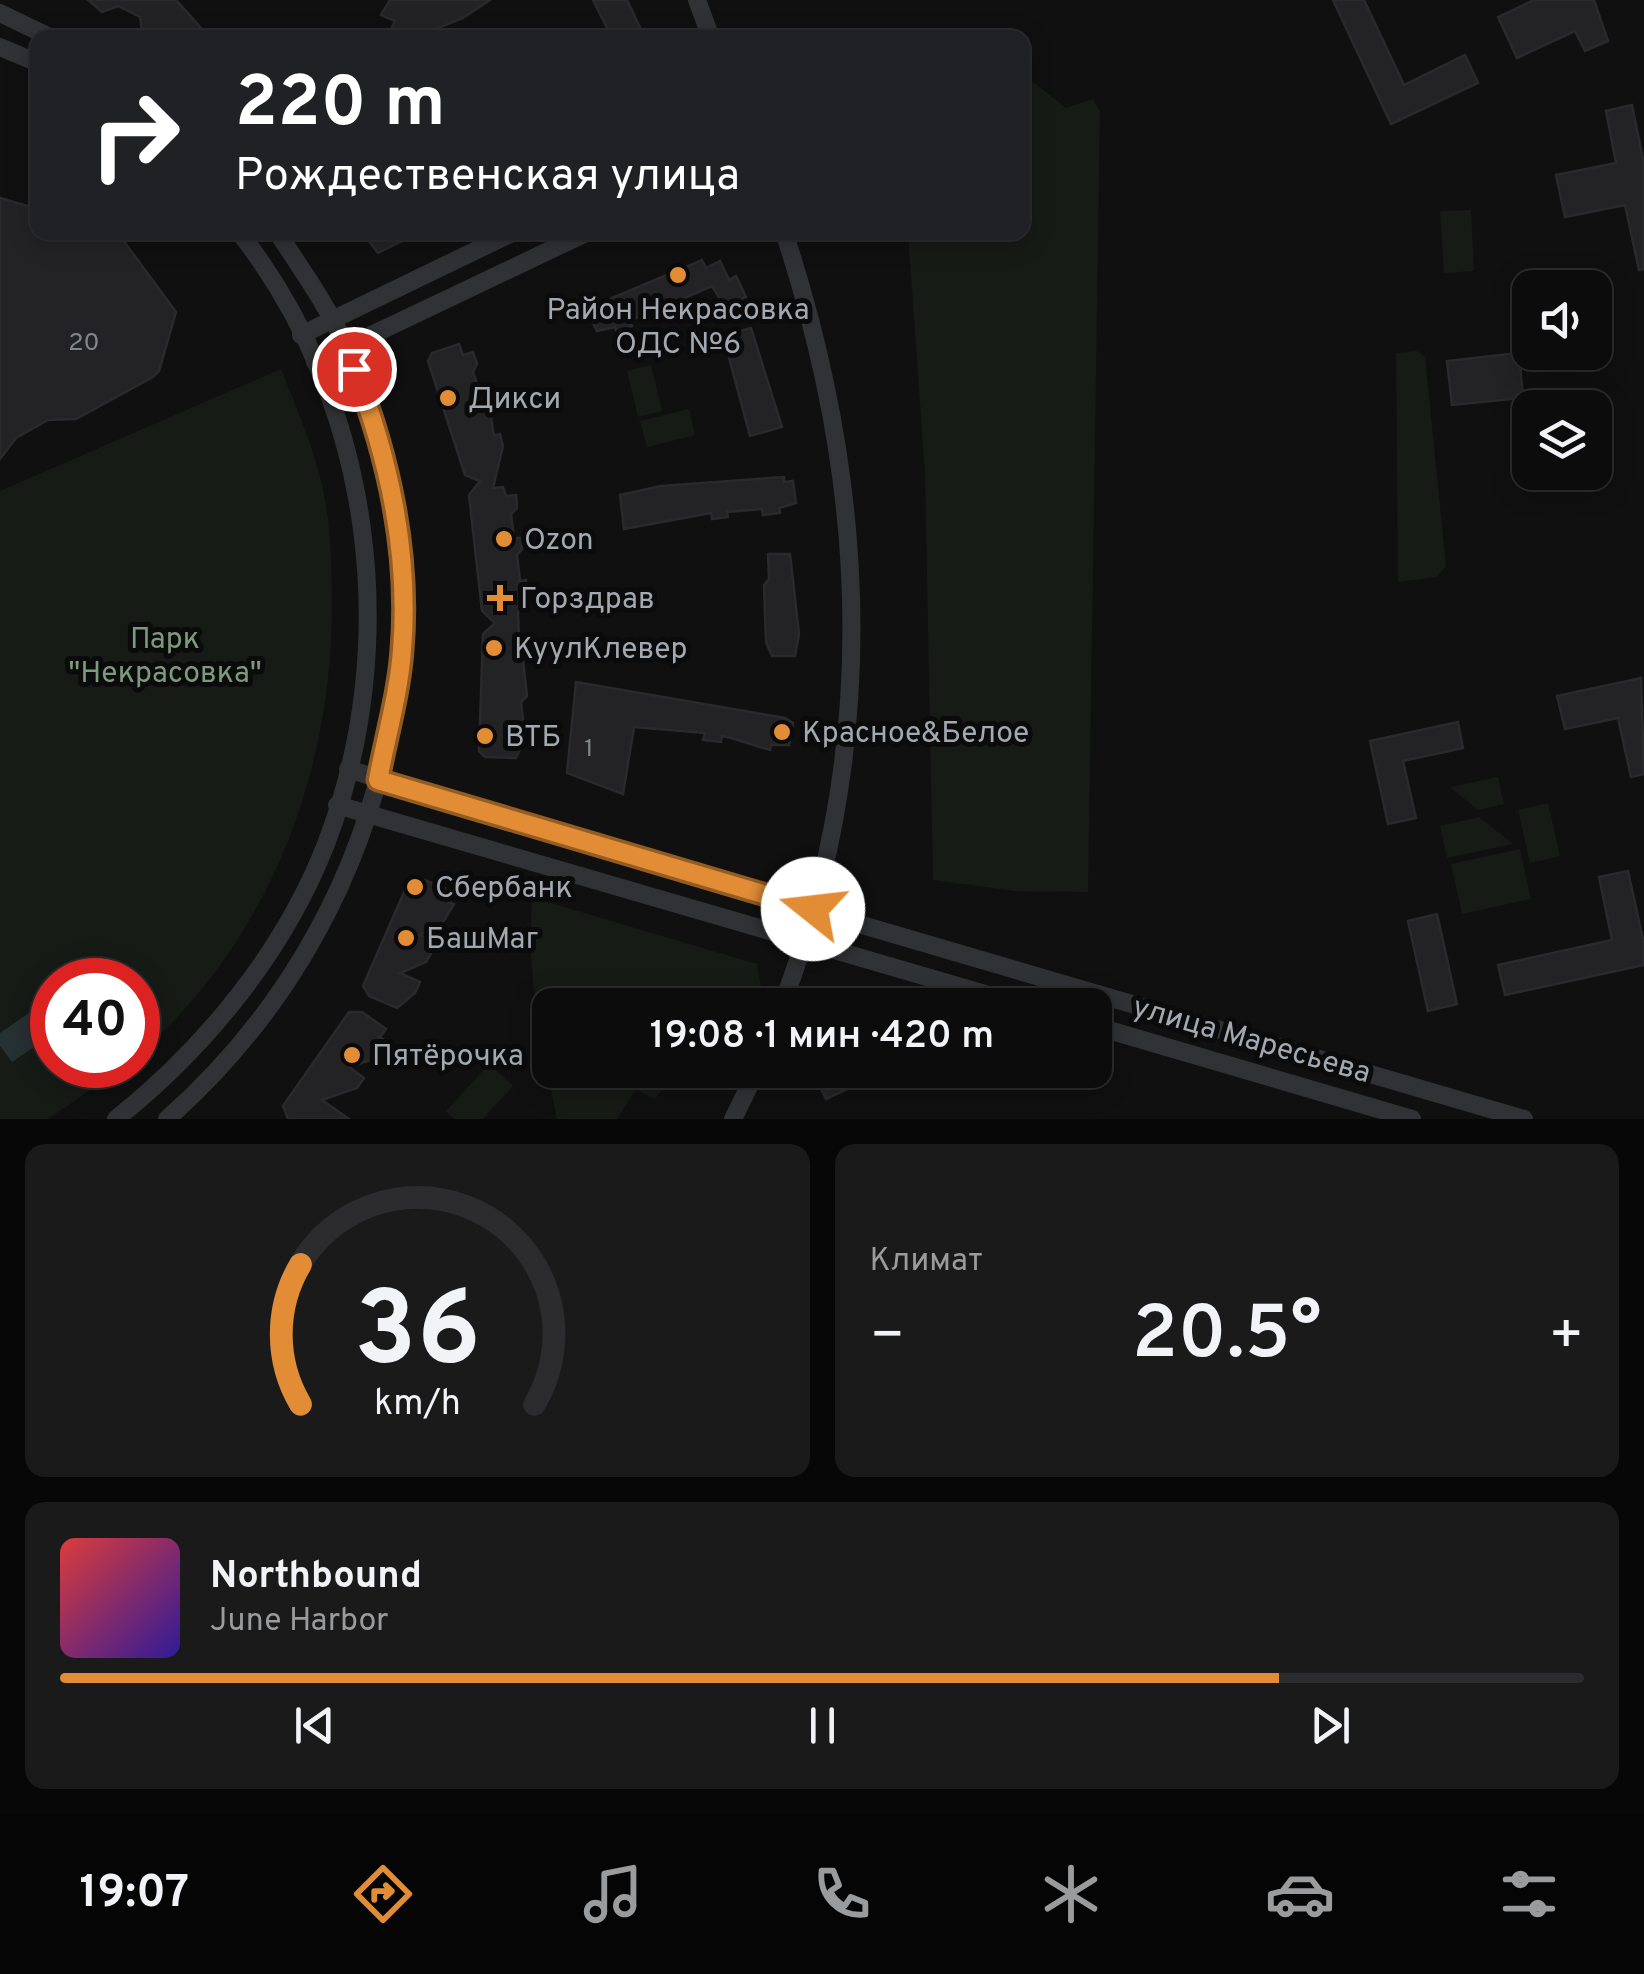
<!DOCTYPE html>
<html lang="ru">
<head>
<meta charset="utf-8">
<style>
  body { margin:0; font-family:Overpass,sans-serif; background:#1a1a1b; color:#f1f3f6; height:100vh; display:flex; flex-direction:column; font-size:38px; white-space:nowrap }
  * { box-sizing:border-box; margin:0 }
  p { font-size:32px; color:#9a9b9d }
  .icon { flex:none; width:55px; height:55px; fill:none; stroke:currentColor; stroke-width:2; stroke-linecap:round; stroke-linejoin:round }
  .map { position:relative; height:1119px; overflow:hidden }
  .panel { display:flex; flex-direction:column; gap:25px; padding:25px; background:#070707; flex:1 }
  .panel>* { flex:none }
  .guide { position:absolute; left:30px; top:30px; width:1000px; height:210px; border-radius:20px; box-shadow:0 5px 25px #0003,0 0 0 2px #2c2c2e; background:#202124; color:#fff; overflow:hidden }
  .tools { position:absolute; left:1512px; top:270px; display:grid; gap:20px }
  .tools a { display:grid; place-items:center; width:100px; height:100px; border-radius:20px; background:#0c0c0d; box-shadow:0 5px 25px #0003,0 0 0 2px #2c2c2e; font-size:50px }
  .speed { position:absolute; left:30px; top:958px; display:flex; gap:20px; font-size:50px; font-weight:700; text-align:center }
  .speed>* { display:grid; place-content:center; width:130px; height:130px; border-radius:50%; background:#0c0c0d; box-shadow:0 5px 25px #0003,0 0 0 2px #2c2c2e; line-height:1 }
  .speed .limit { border:15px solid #d22; background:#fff; color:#111 }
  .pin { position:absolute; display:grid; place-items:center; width:85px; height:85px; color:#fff; margin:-42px; border:5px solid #fff; border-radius:50%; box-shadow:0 2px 10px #0007 }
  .me { position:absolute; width:110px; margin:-55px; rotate:286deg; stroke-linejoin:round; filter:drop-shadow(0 0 8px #0008) }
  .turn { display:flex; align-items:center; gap:35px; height:210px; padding:0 40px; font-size:45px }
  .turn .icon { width:130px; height:130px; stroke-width:2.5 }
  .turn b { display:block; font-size:70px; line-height:85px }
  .big { font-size:75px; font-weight:600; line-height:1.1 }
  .panel .card { flex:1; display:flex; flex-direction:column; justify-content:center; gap:15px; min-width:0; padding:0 35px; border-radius:20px; background:#1a1a1b }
  .panel .dial { align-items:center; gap:0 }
  .dial svg { height:260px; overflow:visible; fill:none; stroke:#2c2c2e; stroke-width:7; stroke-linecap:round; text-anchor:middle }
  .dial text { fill:#f1f3f6; stroke:none }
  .song { display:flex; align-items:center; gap:30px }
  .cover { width:120px; height:120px; border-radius:15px; background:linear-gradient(135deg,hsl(0 70% 55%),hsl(250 70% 35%)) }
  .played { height:10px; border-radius:5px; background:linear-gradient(90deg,#e28d36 80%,#2c2c2e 80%) }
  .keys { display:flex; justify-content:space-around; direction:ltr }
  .heat { display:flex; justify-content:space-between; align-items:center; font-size:55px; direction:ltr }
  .panel .tiles { flex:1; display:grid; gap:25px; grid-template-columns:1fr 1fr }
  .card:last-child { grid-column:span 2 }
  .trip { position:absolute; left:532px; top:988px; width:580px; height:100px; border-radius:20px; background:#0c0c0d; box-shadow:0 5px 25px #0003,0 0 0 2px #2c2c2e; font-weight:600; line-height:100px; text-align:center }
  .dock { display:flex; height:160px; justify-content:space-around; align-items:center; background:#050505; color:#9a9b9d }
  .dock .icon { width:70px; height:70px }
  .dock .active { color:#e28d36 }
  .dock b { font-size:45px; color:#f1f3f6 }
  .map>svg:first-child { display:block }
  .green { fill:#161b16 }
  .water { fill:#273033 }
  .building { fill:#232325; stroke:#2a2a2d; stroke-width:2.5 }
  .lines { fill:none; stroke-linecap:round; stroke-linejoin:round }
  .minor { stroke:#313235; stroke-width:18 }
  .route-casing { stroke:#935c23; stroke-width:25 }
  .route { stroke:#e28d36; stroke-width:18 }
  .poi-dot { fill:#e28d36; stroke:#0b0b0c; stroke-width:4 }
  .labels { text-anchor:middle; stroke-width:10; stroke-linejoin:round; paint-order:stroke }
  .number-label { font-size:25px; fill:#82878d }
  .poi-label { font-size:30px; fill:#a2a9b1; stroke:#0b0b0c; text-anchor:start }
  .park-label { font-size:30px; fill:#7d9b7a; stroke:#0b0b0c }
  .street-label { font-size:30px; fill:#a2a9b1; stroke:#0b0b0c }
</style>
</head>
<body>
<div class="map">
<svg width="1644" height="1119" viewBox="0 0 1644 1119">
  <rect width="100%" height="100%" fill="#101011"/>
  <g class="green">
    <polygon points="1023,79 1036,84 1066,108 1093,99 1100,112 1088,892 1015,891 933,880 925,474 908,233 1022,232"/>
    <polygon points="1471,210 1474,271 1444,273 1440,211"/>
    <polygon points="1417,351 1425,357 1446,566 1437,577 1398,582 1396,353"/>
    <polygon points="651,365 662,411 638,417 627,371"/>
    <path d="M 281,369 C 295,405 311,440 320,477 C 331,518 332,564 332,606 C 332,775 268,942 138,1055 L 138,980 L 52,980 L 52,1065 L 126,1065 L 48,1119 L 0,1119 L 0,491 Z"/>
    <polygon points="689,409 695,435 647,447 640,421"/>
    <polygon points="1498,777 1504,804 1478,810 1450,787"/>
    <polygon points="1548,803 1560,856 1530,863 1518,810"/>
    <polygon points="1479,817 1513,844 1447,858 1440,826"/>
    <polygon points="1520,849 1531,899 1462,914 1451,864"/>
    <path d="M 537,899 L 757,964 L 761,987 L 751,1005 L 550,1005 L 550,1070 L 676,1070 L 655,1099 L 636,1089 L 617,1119 L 557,1119 C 543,1046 526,978 532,903 Z"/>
    <polygon points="489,1064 513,1086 483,1119 454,1119 446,1111"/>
  </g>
  <polygon class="water" points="29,1013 47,1038 12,1062 0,1046 0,1033"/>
  <g class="building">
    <polygon points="88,0 176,0 210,38 143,38 140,17 118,6 102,12"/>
    <polygon points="390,0 490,0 463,18 413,38 389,34 395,21 381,15"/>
    <polygon points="593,0 627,0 645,38 612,38"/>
    <polygon points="1333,0 1364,0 1404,85 1465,55 1478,83 1391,124"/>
    <polygon points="1534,0 1594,0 1608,41 1585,51 1575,31 1517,58 1498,17"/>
    <polygon points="1632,105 1644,164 1644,269 1639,270 1625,205 1565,217 1556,175 1616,163 1606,111"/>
    <polygon points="0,198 38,209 38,232 117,232 176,312 159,371 153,377 76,419 48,420 16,438 0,459"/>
    <polygon points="362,232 420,232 378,253"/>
    <polygon points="702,260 706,268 720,261 729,280 736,276 746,297 725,307 712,286 675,302 678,308 662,315 659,308 629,321 632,326 617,333 615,327 597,331 587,311 593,306"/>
    <polygon points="751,328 782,427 750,436 727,350 728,334"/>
    <polygon points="459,344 463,355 473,352 477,364 473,372 481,396 487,394 494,436 500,434 503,446 493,488 503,487 506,496 516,495 517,508 511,514 514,538 521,538 522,549 517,555 520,581 526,580 528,592 523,593 518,613 519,638 528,642 529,654 523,660 527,696 521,702 525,738 516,758 485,757 479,751 483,634 495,623 482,611 469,495 480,481 465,475 428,361 432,353"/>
    <polygon points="1519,353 1523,398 1452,405 1447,361"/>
    <polygon points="784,477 784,482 793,481 796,503 779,508 780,513 763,515 762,509 727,512 728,517 712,519 711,513 624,529 620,495 661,486"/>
    <polygon points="768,554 790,554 799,634 795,656 772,656 766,642 764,585 769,579"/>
    <polygon points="1641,678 1644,774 1631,777 1618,718 1565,729 1557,696"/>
    <polygon points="576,682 785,718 793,723 789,745 771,745 770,750 731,738 722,736 721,742 703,740 705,733 634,727 623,794 567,773"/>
    <polygon points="1458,722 1463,748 1403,761 1416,818 1388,824 1370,741"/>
    <polygon points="1628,871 1644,944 1644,965 1505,995 1498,965 1612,940 1599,877"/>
    <polygon points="422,879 449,890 444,900 454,904 443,922 420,935 437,943 426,962 400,973 420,982 415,993 397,1008 369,996 363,986 409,881"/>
    <polygon points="1437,914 1457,1004 1428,1011 1408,921"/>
    <polygon points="349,1012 362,1012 386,1029 380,1037 388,1043 374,1059 349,1067 364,1078 357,1088 322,1100 349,1119 288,1119 283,1106"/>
    <polygon points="812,1070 887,1070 826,1099"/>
  </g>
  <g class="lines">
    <g class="minor">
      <polyline points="697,0 711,38"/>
      <polyline points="0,13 52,38"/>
      <polyline points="0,47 38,63"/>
      <polyline points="301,335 514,232"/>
      <polyline points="315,362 588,232"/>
      <polyline points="348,769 569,839 1524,1119"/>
      <polyline points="337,805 1023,1005"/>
      <path d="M 782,1005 C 880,749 869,490 784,232"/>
      <polyline points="1095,1026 1412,1119"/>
      <path d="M 116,1119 C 205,1048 284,952 326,844 C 403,644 373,402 239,232"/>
      <path d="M 167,1119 C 385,927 463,618 347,349 C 329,308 302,270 277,232"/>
      <polyline points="733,1119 757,1070"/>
    </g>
  </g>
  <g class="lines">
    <defs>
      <path id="route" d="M 354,369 C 389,457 410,555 402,650 C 399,693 386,737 378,780 L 813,909"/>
    </defs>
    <use href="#route" class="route-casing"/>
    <use href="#route" class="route"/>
  </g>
  <g class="poi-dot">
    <circle cx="678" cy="275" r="10"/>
    <circle cx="448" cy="398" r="10"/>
    <circle cx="504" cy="539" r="10"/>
    <path d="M495 583h10v10h10v10h-10v10h-10v-10h-10v-10h10z"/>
    <circle cx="494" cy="648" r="10"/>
    <circle cx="782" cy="732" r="10"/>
    <circle cx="485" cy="736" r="10"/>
    <circle cx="415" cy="887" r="10"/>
    <circle cx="406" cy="938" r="10"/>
    <circle cx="352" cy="1055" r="10"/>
  </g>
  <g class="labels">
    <g class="number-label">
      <text x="84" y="350">20</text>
      <text x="589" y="756">1</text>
    </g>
    <g class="poi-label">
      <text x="678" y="319" text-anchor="middle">Район Некрасовка<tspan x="678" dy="34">ОДС №6</tspan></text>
      <text x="468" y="408">Дикси</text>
      <text x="524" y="549">Ozon</text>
      <text x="520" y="608">Горздрав</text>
      <text x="514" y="658">КуулКлевер</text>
      <text x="802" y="742">Красное&amp;Белое</text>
      <text x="505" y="746">ВТБ</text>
      <text x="435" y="897">Сбербанк</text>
      <text x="426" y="948">БашМаг</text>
      <text x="372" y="1065">Пятёрочка</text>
    </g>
    <g class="park-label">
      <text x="165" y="648">Парк<tspan x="165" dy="34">"Некрасовка"</tspan></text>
    </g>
    <g class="street-label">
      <text transform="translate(1252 1039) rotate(16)" y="10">улица Маресьева</text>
    </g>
  </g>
</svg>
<div class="tools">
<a><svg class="icon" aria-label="sound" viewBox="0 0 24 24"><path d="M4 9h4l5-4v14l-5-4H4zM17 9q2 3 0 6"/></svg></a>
<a><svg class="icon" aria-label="layers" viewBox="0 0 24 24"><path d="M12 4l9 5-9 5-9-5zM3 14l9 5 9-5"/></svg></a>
</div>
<div class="speed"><div class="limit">40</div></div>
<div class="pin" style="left:354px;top:369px;background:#d93025"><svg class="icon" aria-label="arrive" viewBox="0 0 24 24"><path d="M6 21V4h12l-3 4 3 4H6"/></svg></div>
<svg class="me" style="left:813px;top:909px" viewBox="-20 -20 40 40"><circle r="19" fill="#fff"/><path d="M0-13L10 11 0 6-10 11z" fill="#e28d36"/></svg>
<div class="trip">19:08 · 1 мин · 420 m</div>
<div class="guide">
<div class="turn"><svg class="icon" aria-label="right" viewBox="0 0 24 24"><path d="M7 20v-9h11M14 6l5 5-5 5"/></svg><div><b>220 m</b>Рождественская улица</div></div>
</div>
</div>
<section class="panel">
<div class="tiles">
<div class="card dial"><svg viewBox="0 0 100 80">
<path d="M14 69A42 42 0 1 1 86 69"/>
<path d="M14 69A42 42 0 0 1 14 26" stroke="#e28d36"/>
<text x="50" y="56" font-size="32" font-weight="700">36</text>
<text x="50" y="72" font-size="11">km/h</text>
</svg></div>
<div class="card"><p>Климат</p>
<div class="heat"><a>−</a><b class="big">20.5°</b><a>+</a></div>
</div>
<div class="card">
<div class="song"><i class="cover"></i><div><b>Northbound</b><p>June Harbor</p></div></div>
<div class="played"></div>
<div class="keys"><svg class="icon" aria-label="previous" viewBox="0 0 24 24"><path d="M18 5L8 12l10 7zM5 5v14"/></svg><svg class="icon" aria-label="pause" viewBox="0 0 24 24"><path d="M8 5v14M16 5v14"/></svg><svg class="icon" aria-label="next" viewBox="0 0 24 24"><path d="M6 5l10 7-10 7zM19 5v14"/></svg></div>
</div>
</div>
</section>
<nav class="dock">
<b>19:07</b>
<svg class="icon active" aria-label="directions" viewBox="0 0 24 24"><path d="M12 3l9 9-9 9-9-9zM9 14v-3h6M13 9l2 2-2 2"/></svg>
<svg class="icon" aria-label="music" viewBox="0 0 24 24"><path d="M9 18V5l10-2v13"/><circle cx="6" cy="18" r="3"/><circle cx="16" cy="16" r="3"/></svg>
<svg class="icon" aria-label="phone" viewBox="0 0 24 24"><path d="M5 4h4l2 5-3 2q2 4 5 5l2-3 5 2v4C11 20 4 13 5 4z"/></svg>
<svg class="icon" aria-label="climate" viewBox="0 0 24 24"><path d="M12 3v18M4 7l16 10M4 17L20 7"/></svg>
<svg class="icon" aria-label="car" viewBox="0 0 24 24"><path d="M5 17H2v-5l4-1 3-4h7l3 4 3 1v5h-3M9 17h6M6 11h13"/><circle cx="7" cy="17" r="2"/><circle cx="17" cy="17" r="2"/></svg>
<svg class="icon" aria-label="filters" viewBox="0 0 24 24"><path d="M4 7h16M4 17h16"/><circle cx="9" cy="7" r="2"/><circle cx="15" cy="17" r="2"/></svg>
</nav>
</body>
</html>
